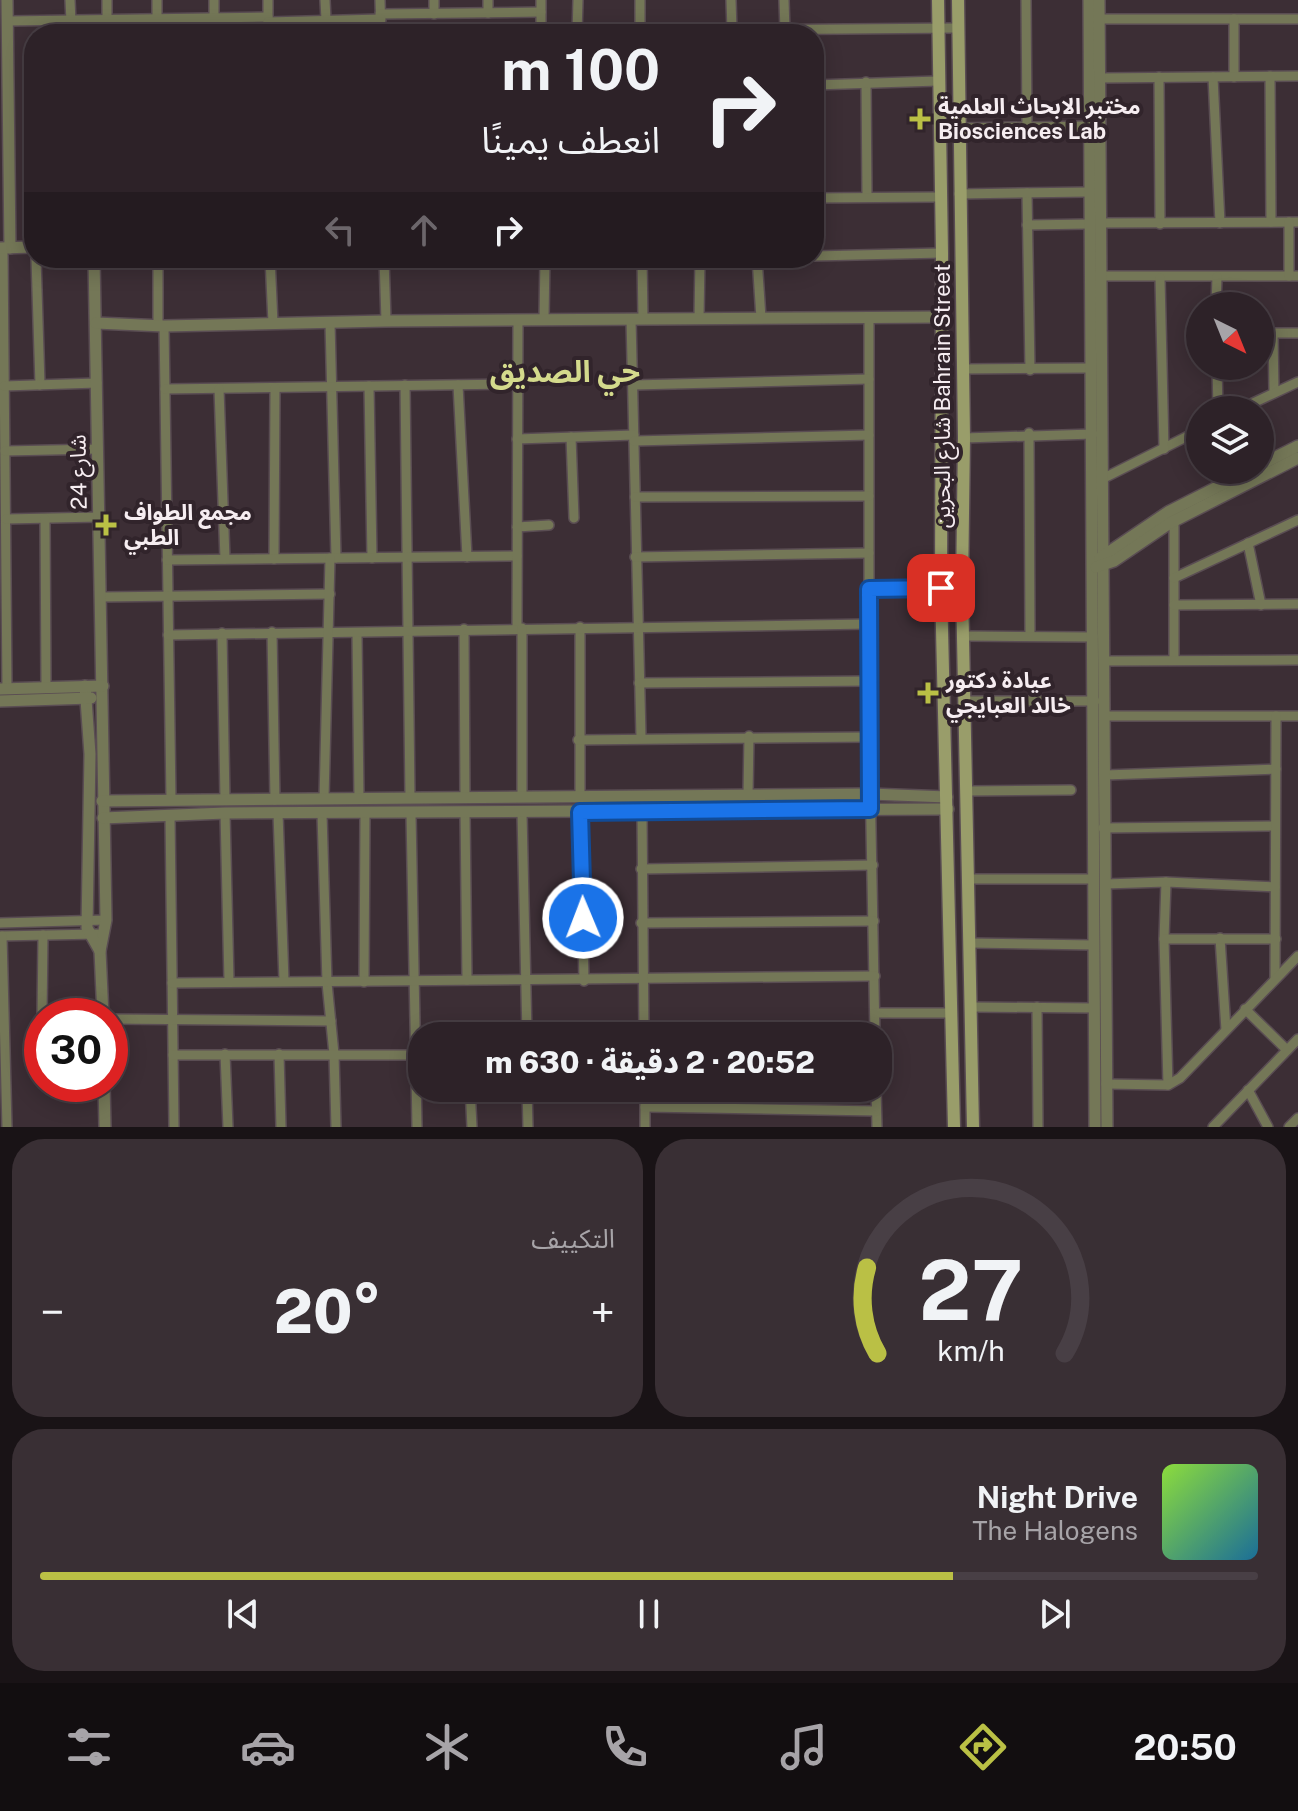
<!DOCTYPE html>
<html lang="ar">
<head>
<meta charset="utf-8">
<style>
  body { margin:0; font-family:"Public Sans","Noto Sans Arabic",sans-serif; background:#392f34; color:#f1f3f6; direction:rtl; height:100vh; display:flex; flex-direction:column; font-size:30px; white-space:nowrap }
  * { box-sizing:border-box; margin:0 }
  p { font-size:26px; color:#a7a4a8 }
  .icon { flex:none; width:44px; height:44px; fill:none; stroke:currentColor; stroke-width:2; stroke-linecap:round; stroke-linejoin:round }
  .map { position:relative; height:1127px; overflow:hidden; direction:ltr }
  .side { display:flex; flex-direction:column; gap:12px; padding:12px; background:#191316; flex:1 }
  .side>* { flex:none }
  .banner { position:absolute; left:24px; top:24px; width:800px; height:244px; border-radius:32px; box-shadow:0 4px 20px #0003,0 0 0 2px #483f45; direction:rtl; background:#2d2228; color:#f1f3f6; overflow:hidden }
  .needle { width:52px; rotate:137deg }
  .fabs { position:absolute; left:1186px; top:292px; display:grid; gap:16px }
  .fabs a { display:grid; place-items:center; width:88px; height:88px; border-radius:50%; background:#2d2228; box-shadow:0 4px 20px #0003,0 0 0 2px #483f45; font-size:40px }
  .speed { position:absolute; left:24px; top:998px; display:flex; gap:16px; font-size:40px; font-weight:700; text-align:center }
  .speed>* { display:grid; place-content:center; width:104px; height:104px; border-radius:50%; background:#2d2228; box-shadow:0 4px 20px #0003,0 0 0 2px #483f45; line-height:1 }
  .speed .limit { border:12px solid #d22; background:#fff; color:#111 }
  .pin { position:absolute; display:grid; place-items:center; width:68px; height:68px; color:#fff; margin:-34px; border-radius:16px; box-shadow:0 4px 12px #0006 }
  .me { position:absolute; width:88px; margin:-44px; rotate:359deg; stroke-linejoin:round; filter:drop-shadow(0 0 6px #0008) }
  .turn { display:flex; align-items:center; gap:28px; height:168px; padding:0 32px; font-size:36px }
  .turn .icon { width:104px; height:104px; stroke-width:2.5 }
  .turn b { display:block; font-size:56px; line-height:68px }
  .lanes { display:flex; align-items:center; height:76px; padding:0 32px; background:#0003; justify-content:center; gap:40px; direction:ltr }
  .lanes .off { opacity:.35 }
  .big { font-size:60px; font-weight:800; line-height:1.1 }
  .side .tile { flex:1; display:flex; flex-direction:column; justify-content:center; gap:12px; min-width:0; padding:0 28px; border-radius:32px; background:#392f34 }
  .side .dial { align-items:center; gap:0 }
  .dial svg { height:208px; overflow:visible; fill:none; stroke:#483f45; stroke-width:7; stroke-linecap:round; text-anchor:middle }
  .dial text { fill:#f1f3f6; stroke:none }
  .song { display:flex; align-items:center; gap:24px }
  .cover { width:96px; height:96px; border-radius:12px; background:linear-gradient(135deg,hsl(90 70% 55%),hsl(200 70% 35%)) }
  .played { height:8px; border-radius:4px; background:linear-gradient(90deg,#bac045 75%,#483f45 75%) }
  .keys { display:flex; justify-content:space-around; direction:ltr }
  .heat { display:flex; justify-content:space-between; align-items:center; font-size:44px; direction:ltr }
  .side .tiles { flex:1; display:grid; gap:12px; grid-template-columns:1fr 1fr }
  .tile:last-child { grid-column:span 2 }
  .trip { position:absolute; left:408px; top:1022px; width:484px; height:80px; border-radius:32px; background:#2d2228; box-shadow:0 4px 20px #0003,0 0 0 2px #483f45; font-weight:800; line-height:80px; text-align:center; direction:rtl }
  .tabs { display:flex; height:128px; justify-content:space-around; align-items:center; background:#120e10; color:#a7a4a8 }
  .tabs .icon { width:56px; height:56px }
  .tabs .active { color:#bac045 }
  .tabs b { font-size:36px; color:#f1f3f6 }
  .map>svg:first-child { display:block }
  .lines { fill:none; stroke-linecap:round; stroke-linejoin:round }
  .minor-casing { stroke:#5a4d53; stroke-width:12 }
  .tertiary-casing { stroke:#5a4d53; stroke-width:14 }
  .secondary-casing { stroke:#5a4d53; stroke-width:15 }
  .minor { stroke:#747757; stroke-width:9 }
  .tertiary { stroke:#747757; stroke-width:11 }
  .secondary { stroke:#999d6a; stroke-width:12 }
  .route-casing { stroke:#114b97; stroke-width:20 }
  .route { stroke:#1a73e8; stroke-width:14 }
  .poi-dot { fill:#bac045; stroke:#31242b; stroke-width:3 }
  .labels { text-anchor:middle; stroke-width:8; stroke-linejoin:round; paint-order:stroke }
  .poi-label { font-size:22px; font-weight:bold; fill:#f6edf1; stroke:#31242b; text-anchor:start }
  .street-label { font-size:22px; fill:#f6edf1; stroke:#31242b }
  .district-label { font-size:30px; font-weight:bold; fill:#d4da8c; stroke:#31242b }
</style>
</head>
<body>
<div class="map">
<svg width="1298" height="1127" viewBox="0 0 1298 1127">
  <rect width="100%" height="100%" fill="#3c2e35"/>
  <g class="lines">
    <defs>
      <g id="minor">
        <polyline points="70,0 71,22"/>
        <polyline points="107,0 107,21"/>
        <polyline points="157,0 157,34"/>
        <polyline points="214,0 214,19"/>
        <polyline points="268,0 268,34"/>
        <polyline points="325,0 326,20"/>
        <polyline points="380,0 381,34"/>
        <polyline points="434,0 434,14"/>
        <polyline points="488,0 488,13"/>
        <polyline points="731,0 732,31"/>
        <polyline points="784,0 785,31"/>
        <polyline points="1026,0 1027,126"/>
        <polyline points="380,14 541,12"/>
        <polyline points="1099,19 1298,19"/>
        <polyline points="8,21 268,17"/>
        <polyline points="268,22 381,19"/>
        <polyline points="640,31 958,28"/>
        <polyline points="541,34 541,0"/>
        <polyline points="577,34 578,0"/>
        <polyline points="640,34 640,0"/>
        <polyline points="1270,76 1271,222"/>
        <polyline points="1159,77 1160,224"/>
        <polyline points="1213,77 1220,223"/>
        <polyline points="1234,77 1234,19"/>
        <polyline points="1102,78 1298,76"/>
        <polyline points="866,82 867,197"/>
        <polyline points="814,85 938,81"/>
        <polyline points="960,128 1090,126"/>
        <polyline points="1027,193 1030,370"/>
        <polyline points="959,194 1088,192"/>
        <polyline points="814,198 940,197"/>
        <polyline points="1100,223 1298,222"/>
        <polyline points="1027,225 1088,224"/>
        <polyline points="3,248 7,689"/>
        <polyline points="814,256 942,253"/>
        <polyline points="36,258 40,385"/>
        <polyline points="158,258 158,326"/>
        <polyline points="270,258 273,323"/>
        <polyline points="384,258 386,321"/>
        <polyline points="642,258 643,319"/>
        <polyline points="757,258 761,318"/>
        <polyline points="158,260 303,258"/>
        <polyline points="1097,276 1298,276"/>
        <polyline points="1289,276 1289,222"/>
        <polyline points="1160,278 1164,449"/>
        <polyline points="1216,306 1217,277"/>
        <polyline points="869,317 869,724 875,1036"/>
        <polyline points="699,318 700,258"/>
        <polyline points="544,319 545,258"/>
        <polyline points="631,319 641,737"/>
        <polyline points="330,323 336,558"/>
        <polyline points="164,326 171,800"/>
        <polyline points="1260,333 1298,333"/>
        <polyline points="1273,333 1274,392"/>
        <polyline points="1217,366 1218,410"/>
        <polyline points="962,369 1091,368"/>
        <polyline points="405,385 410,798"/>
        <polyline points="458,385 467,557"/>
        <polyline points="634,385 869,379"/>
        <polyline points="4,386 97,383"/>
        <polyline points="369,386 372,558"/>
        <polyline points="165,389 517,384"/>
        <polyline points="219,389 225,559"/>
        <polyline points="1238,410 1298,382"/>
        <polyline points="1029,433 1030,636"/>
        <polyline points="571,437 574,518"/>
        <polyline points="964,438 1093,434"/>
        <polyline points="517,439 634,435"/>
        <polyline points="634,441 869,435"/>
        <polyline points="5,451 98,449"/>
        <polyline points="1102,479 1200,430"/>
        <polyline points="635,497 869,496"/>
        <polyline points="6,519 99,517"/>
        <polyline points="45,519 46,687"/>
        <polyline points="1174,520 1174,660"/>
        <polyline points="517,527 549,525"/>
        <polyline points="1248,543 1261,605"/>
        <polyline points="635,557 869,553"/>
        <polyline points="274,559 275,388"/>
        <polyline points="167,560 517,556"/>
        <polyline points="1174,578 1298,520"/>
        <polyline points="869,589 941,588"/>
        <polyline points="101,597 330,594"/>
        <polyline points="1174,605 1298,604"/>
        <polyline points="580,627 580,797"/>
        <polyline points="517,628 518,320"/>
        <polyline points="464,629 465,798"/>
        <polyline points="272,632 275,800"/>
        <polyline points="222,633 225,800"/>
        <polyline points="357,634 359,799"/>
        <polyline points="168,635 869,624"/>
        <polyline points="965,636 1093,637"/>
        <polyline points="1106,661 1298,660"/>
        <polyline points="639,683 869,681"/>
        <polyline points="966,701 1095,701"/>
        <polyline points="1105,716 1298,716"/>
        <polyline points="578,740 870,737"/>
        <polyline points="1105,775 1276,769"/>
        <polyline points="968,791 1071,790"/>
        <polyline points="748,795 749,736"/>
        <polyline points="522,797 522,628"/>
        <polyline points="324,799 330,558"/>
        <polyline points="580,812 584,981"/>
        <polyline points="225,813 229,981"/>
        <polyline points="278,813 284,981"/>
        <polyline points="465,813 467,980"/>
        <polyline points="522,813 527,1036"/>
        <polyline points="322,814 327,983 334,1054 336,1127"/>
        <polyline points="411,814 417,1127"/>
        <polyline points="170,816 174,1127"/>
        <polyline points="1103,828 1275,826"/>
        <polyline points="641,869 873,865"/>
        <polyline points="970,879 1093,879"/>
        <polyline points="1166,882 1164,939 1168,1085"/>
        <polyline points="1105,884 1166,882 1275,887"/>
        <polyline points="0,923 106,920"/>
        <polyline points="641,923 874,921"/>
        <polyline points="0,936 97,934"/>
        <polyline points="2,936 7,1127"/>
        <polyline points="1220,938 1226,1030"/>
        <polyline points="1164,939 1276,939"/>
        <polyline points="970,943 1094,945"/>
        <polyline points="1275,978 1276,716"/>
        <polyline points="364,982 365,814"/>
        <polyline points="172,983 875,976"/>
        <polyline points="971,1007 1094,1008"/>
        <polyline points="1037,1007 1038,1127"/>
        <polyline points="1245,1009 1287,1050"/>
        <polyline points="875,1013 952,1013"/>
        <polyline points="42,1016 43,935"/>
        <polyline points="110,1019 331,1021"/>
        <polyline points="637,1036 644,1036 642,812"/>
        <polyline points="225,1054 228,1127"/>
        <polyline points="279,1054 281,1127"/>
        <polyline points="173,1055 422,1055"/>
        <polyline points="43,1084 53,1089 104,1091"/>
        <polyline points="1106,1084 1168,1085 1180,1078 1298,956"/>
        <polyline points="470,1088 472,1127"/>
        <polyline points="527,1088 528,1127"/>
        <polyline points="645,1088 645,1127"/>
        <polyline points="876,1088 877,1127"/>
        <polyline points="1248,1090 1268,1127"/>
        <polyline points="645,1107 876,1111"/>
        <polyline points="1213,1127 1298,1039"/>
        <polyline points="1289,1127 1298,1118"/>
      </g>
      <g id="tertiary">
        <polyline points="7,0 10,248"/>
        <polyline points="1089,0 1095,1127"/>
        <polyline points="1099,0 1107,1127"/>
        <polyline points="0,248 34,247"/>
        <polyline points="94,258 106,920 100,951 103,1016"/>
        <polyline points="96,323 164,326 386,321 942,317"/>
        <polyline points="1260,465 1298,446"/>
        <polyline points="1100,558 1168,512 1251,470"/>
        <polyline points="1096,567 1114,561 1170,523 1298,458"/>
        <polyline points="85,686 90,754 87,928 100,951"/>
        <polyline points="0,689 103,686"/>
        <polyline points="0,701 91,698"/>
        <polyline points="102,801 870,794 947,797"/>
        <polyline points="103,818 225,813 948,809"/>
        <polyline points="104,1084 105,1127"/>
      </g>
      <g id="secondary">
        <polyline points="938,0 942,253 941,588 954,1127"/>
        <polyline points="958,0 964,438 962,589 973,1127"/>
      </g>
    </defs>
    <use href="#minor" class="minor-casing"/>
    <use href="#tertiary" class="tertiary-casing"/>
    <use href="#secondary" class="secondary-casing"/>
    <use href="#minor" class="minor"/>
    <use href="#tertiary" class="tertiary"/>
    <use href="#secondary" class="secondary"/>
  </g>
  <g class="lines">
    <defs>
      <polyline id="route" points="583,918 580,812 870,809 869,589 941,588"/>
    </defs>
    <use href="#route" class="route-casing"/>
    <use href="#route" class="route"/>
  </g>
  <g class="poi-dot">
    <path d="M916 107h8v8h8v8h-8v8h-8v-8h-8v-8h8z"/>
    <path d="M102 513h8v8h8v8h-8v8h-8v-8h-8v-8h8z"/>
    <path d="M924 681h8v8h8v8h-8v8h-8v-8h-8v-8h8z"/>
  </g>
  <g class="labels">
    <g class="poi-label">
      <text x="938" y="114">مختبر الابحاث العلمية<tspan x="938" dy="25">Biosciences Lab</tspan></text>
      <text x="124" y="520">مجمع الطواف<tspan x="124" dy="25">الطبي</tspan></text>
      <text x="946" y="688">عيادة دكتور<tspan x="946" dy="25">خالد العبايجي</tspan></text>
    </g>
    <g class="street-label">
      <text transform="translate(942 396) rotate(-90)" y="8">شارع البحرين Bahrain Street</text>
      <text transform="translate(78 472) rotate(-91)" y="8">شارع 24</text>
    </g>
    <g class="district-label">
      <text x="565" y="382">حي الصديق</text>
    </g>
  </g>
</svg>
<div class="fabs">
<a><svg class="needle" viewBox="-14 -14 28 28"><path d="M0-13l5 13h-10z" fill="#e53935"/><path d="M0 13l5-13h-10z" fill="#a7a4a8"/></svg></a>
<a><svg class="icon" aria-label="layers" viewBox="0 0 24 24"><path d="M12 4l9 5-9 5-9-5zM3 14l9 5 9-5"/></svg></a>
</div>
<div class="speed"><div class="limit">30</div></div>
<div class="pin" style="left:941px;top:588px;background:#d93025"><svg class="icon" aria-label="arrive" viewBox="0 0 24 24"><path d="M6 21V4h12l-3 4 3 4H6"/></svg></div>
<svg class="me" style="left:583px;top:918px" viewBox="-20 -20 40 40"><circle r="17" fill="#1a73e8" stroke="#fff" stroke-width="3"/><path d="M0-11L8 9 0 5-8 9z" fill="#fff"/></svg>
<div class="trip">20:52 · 2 دقيقة · 630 m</div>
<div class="banner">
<div class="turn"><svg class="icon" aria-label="right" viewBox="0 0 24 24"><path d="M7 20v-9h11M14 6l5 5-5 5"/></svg><div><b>100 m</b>انعطف يمينًا</div></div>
<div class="lanes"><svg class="icon off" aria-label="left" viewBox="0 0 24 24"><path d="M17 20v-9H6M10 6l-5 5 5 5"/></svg><svg class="icon off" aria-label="ahead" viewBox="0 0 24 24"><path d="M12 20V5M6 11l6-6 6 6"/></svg><svg class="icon" aria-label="right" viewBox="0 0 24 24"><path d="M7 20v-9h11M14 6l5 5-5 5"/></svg></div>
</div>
</div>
<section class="side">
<div class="tiles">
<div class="tile dial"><svg viewBox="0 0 100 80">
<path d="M14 69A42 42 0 1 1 86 69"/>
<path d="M14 69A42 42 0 0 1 10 36" stroke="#bac045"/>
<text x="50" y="56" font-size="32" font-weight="700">27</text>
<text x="50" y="72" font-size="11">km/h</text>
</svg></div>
<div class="tile"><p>التكييف</p>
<div class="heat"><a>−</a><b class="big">20°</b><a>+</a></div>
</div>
<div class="tile">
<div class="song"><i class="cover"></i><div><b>Night Drive</b><p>The Halogens</p></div></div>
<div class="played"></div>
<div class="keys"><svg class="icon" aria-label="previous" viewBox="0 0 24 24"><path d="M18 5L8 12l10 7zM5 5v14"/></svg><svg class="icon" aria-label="pause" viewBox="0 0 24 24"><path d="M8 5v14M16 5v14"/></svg><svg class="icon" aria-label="next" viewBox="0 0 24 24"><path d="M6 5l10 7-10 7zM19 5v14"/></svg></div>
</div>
</div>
</section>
<nav class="tabs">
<b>20:50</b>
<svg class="icon active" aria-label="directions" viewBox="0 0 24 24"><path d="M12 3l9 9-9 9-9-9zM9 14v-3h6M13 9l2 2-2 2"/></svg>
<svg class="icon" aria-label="music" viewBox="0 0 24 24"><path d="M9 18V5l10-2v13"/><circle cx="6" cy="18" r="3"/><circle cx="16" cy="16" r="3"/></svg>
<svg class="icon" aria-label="phone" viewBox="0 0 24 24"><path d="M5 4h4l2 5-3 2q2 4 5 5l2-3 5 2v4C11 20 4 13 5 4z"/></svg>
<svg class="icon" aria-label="climate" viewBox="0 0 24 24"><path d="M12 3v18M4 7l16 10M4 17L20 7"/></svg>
<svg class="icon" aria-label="car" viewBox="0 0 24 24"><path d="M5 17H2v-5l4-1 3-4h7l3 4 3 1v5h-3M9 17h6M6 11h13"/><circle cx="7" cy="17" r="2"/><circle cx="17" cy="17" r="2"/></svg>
<svg class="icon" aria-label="filters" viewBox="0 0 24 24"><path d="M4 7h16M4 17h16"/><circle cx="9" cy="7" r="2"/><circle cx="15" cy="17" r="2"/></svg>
</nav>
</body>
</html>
